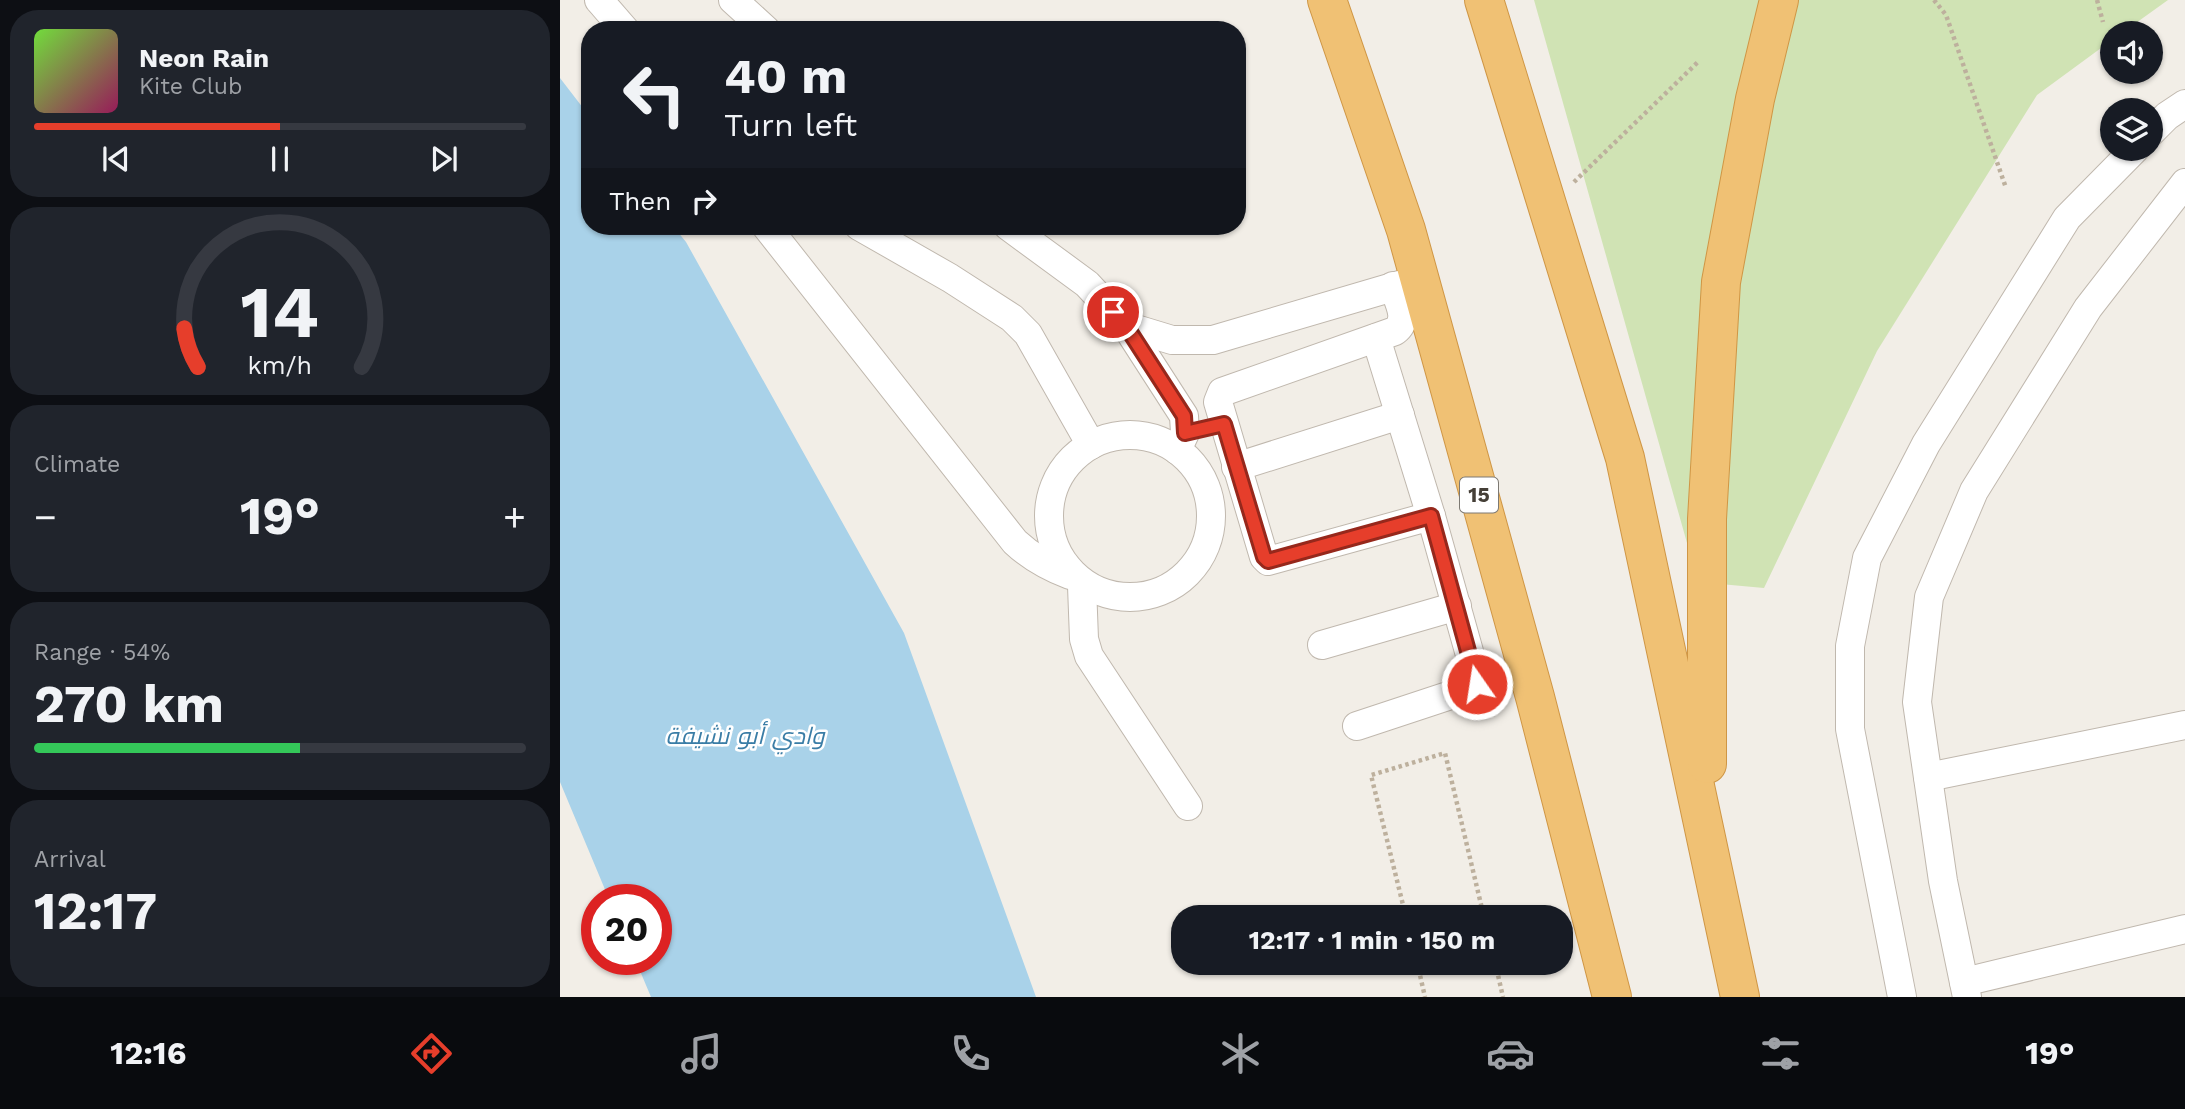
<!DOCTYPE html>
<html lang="en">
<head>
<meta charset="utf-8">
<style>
  body { margin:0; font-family:"Work Sans",Cairo,sans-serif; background:#20242c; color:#f1f3f6; height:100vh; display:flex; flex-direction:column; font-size:26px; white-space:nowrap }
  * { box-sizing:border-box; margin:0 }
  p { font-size:23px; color:#9ea1a6 }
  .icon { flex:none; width:38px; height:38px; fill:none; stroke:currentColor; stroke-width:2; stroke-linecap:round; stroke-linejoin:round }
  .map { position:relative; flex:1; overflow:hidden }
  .drawer { display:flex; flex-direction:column; gap:10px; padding:10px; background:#0d0f14; width:560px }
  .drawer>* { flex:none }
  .guide { position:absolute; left:21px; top:21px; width:665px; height:214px; border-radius:28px; box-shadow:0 2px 5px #0004; background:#171b24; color:#f1f3f6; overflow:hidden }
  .controls { position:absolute; left:1540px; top:21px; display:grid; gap:14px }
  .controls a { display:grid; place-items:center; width:63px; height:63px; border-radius:50%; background:#171b24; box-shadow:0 2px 5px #0004; font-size:35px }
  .speed { position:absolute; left:21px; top:884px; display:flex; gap:14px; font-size:35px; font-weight:700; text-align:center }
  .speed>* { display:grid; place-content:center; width:91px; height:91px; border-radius:50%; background:#171b24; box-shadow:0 2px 5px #0004; line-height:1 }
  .speed .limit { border:10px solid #d22; background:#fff; color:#111 }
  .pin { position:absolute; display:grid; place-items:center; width:60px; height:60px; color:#fff; margin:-30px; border:4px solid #fff; border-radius:50%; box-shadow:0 2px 7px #0007 }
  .me { position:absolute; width:77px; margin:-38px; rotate:347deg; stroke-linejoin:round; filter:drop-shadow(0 0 5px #0008) }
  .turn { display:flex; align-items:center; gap:24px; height:147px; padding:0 28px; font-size:32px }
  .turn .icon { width:91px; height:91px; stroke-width:2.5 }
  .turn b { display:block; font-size:49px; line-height:60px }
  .then { display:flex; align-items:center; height:66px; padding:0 28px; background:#0003; gap:14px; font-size:26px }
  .big { font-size:52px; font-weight:700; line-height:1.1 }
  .drawer .card { flex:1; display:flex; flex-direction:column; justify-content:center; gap:10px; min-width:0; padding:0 24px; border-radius:28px; background:#20242c }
  .drawer .dial { align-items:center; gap:0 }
  .dial svg { height:182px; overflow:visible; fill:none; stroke:#363941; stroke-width:7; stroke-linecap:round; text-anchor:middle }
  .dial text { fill:#f1f3f6; stroke:none }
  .song { display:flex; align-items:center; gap:21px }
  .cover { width:84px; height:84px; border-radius:10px; background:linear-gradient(135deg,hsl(100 70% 55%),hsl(330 70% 35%)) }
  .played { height:7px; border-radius:4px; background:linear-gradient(90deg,#e63e2b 50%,#363941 50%) }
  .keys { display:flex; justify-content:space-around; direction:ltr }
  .heat { display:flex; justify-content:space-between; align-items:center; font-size:38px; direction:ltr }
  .charge { height:10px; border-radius:5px; background:linear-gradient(90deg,#34c759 54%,#363941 0) }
  .trip { position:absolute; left:611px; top:905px; width:402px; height:70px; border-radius:28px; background:#171b24; box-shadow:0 2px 5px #0004; font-weight:700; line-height:70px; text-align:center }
  .tabs { display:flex; height:112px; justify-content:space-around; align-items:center; background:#090b0e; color:#9ea1a6 }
  .tabs .icon { width:49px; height:49px }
  .tabs .active { color:#e63e2b }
  .tabs b { font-size:32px; color:#f1f3f6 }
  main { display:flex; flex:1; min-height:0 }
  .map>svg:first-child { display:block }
  .green { fill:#d0e3b4 }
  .water { fill:#a9d2e9 }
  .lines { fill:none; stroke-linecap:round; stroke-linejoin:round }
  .minor-casing { stroke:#c0b8ae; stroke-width:30 }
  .highway-casing { stroke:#cf9645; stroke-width:40 }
  .path { stroke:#bdb09d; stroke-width:4.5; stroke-dasharray:3.5 3.5; stroke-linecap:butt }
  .minor { stroke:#fff; stroke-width:28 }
  .highway { stroke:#f0c174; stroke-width:38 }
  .route-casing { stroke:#96281c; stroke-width:18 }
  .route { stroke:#e63e2b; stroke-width:12 }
  .labels { text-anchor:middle; stroke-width:5; stroke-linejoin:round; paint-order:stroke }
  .shield { fill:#fff; stroke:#7d7973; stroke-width:2 }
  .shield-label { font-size:21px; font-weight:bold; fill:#453f37 }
  .water-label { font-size:24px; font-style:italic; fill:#3a7da6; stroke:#fff }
</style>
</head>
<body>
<main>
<section class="drawer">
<div class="card">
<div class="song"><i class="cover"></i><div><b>Neon Rain</b><p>Kite Club</p></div></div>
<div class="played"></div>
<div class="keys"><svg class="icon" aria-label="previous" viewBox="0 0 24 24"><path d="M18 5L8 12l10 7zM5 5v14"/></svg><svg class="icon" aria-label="pause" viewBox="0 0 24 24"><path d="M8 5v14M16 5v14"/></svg><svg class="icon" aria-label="next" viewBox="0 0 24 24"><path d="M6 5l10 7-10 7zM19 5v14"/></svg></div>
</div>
<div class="card dial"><svg viewBox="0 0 100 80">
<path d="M14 69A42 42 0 1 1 86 69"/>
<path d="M14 69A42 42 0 0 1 8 52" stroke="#e63e2b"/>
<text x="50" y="56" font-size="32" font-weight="700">14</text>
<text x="50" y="72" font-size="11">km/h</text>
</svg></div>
<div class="card"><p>Climate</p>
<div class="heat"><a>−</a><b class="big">19°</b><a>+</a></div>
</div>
<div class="card"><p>Range · 54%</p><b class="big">270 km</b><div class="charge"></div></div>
<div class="card"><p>Arrival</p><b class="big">12:17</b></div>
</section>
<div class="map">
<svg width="1625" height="997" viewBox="0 0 1625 997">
  <rect width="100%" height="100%" fill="#f2eee7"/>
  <polygon class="green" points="974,0 1608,0 1562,33 1552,33 1552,40 1477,95 1317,351 1204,588 1138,582"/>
  <polygon class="water" points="0,78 30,117 30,226 113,226 126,242 344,633 476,997 91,997 75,959 96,959 96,900 49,899 0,782"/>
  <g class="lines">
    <defs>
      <g id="minor">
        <polyline points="39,0 65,30"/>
        <polyline points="173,0 206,30"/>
        <polyline points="1591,132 1607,116 1625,104"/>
        <path d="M 206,226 L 455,542 C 472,558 489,567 510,575"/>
        <polyline points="299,226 390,278 452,318 468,334 531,445"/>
        <polyline points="448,226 527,284 566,326 624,416 625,433 617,450"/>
        <path d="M 833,286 C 838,301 850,320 835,331 L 662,392 L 658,402 L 704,557 L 708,561 L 871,516"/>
        <polyline points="566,326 612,340 653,340 850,282"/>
        <circle cx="570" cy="516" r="81"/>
        <polyline points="676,467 840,415"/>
        <polyline points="522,586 524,639 529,656 628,806"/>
        <polyline points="762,645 897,606"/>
        <polyline points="797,726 912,688 917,684 917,680 871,516 816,338"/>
        <polyline points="1368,777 1625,725"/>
        <polyline points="1404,982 1625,929"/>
        <polyline points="1342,997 1290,729 1290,646 1307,558 1366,444 1507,218 1575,149"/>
        <polyline points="1407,997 1383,881 1357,702 1369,597 1414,491 1528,308 1625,183"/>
      </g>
      <g id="highway">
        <polyline points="767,0 846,230 975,697 1052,997"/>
        <polyline points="924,0 1065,458 1180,997"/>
        <polyline points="1147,764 1147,519 1161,282 1195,99 1219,0"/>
      </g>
    </defs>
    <use href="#minor" class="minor-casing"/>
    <use href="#highway" class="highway-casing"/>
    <g class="path">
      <polyline points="1374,0 1386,15 1446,188"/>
      <polyline points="1537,0 1543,22"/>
      <polyline points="1014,182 1139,61"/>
      <polyline points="846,917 811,775 885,753 924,917"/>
      <polyline points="857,962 865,997"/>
      <polyline points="935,962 943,997"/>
    </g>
    <use href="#minor" class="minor"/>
    <use href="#highway" class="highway"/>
  </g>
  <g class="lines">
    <defs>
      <polyline id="route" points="553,312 566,326 624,416 625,433 664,424 704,557 708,561 871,516 917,684"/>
    </defs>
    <use href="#route" class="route-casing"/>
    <use href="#route" class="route"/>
  </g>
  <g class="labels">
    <rect class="shield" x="900" y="477.5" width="38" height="35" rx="5"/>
    <g class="shield-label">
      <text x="919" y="502">15</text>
    </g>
    <g class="water-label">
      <text x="185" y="744">وادي أبو نشيفة</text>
    </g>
  </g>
</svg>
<div class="controls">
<a><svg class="icon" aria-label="sound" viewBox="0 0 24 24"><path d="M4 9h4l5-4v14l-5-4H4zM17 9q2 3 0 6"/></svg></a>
<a><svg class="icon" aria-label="layers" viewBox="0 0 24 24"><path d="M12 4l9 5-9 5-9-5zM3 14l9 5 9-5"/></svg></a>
</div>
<div class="speed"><div class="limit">20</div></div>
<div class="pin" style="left:553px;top:312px;background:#d93025"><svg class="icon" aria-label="arrive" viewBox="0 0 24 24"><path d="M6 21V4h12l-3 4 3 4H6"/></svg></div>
<svg class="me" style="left:917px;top:684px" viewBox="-20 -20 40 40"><circle r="17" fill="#e63e2b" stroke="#fff" stroke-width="3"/><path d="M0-11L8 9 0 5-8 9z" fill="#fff"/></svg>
<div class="trip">12:17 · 1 min · 150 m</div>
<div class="guide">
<div class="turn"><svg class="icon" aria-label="left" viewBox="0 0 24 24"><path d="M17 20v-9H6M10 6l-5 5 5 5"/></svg><div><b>40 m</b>Turn left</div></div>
<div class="then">Then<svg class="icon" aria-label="right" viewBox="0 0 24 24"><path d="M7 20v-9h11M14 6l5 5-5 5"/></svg></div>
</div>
</div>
</main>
<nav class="tabs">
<b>12:16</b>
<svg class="icon active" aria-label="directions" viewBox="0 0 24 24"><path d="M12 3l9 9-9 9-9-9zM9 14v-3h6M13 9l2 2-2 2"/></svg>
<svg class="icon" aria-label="music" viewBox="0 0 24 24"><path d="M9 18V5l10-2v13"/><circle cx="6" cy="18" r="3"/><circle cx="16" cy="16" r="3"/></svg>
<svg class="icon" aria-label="phone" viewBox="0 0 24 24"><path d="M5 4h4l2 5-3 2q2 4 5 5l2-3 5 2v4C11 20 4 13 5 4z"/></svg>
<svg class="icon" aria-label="climate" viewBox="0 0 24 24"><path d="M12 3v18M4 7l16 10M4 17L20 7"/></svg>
<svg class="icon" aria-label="car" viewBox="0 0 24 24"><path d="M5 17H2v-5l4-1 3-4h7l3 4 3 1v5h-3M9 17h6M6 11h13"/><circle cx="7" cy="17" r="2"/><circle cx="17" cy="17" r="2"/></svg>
<svg class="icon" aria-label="filters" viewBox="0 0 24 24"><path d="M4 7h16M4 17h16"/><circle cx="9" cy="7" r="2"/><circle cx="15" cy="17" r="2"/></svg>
<b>19°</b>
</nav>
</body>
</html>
